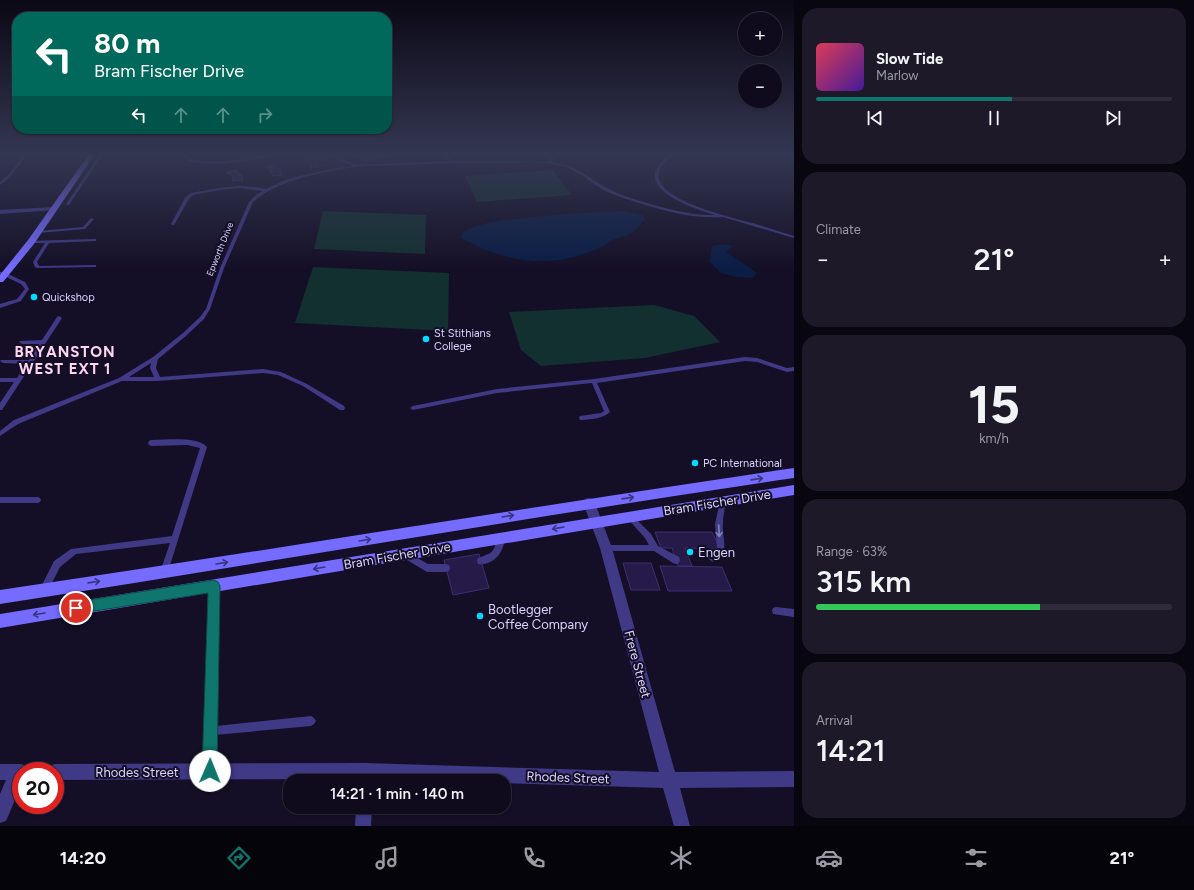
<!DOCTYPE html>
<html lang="en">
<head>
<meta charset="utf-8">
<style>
  body { margin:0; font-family:Figtree,sans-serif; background:#1d1929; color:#f1f3f6; height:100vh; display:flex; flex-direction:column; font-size:15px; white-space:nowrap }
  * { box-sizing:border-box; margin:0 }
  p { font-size:13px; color:#9b9ba3 }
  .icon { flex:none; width:22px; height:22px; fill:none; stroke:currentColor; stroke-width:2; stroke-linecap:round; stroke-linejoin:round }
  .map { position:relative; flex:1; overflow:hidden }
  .side { display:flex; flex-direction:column; gap:8px; padding:8px; background:#08060f; width:400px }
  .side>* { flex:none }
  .banner { position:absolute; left:12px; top:12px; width:380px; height:122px; border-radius:16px; box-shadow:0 1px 3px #0004,0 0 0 1px #2f2b3b; background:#00695c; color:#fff; overflow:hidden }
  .buttons { position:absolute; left:738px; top:12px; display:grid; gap:8px }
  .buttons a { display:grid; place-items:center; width:44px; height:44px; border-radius:50%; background:#0f0b1c; box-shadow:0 1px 3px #0004,0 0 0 1px #2f2b3b; font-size:20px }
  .speed { position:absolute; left:12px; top:762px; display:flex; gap:8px; font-size:20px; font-weight:700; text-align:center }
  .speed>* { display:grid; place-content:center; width:52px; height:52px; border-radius:50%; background:#0f0b1c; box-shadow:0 1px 3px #0004,0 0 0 1px #2f2b3b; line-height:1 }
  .speed .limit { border:6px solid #d22; background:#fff; color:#111 }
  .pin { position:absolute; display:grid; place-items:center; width:34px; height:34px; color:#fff; margin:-17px; border:2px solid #fff; border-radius:50%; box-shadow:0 1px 4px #0007 }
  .me { position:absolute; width:44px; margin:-22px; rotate:1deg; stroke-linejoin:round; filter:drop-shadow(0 0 3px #0008) }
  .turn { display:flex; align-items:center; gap:14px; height:84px; padding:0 16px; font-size:18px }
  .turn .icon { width:52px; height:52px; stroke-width:2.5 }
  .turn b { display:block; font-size:28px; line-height:34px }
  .lanes { display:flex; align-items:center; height:38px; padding:0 16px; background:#0003; justify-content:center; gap:20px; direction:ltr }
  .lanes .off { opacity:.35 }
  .big { font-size:30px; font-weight:600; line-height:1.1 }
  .side .tile { flex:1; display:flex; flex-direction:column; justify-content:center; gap:6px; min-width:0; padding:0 14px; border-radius:16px; background:#1d1929 }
  .side .dial { align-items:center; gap:0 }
  .dial b { font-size:52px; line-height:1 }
  .song { display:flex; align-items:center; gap:12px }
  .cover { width:48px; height:48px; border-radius:6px; background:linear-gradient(135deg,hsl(350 70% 55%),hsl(260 70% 35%)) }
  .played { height:4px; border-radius:2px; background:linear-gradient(90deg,#0f766e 55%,#2f2b3b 55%) }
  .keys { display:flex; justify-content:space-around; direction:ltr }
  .heat { display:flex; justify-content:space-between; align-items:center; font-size:22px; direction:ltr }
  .charge { height:6px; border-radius:3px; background:linear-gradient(90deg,#34c759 63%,#2f2b3b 0) }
  .trip { position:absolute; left:283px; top:774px; width:228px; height:40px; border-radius:16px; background:#0f0b1c; box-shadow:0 1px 3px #0004,0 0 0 1px #2f2b3b; font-weight:600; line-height:40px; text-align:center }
  .tab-bar { display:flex; height:64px; justify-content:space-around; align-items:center; background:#06040b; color:#9b9ba3 }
  .tab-bar .icon { width:28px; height:28px }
  .tab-bar .current { color:#0f766e }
  .tab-bar b { font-size:18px; color:#f1f3f6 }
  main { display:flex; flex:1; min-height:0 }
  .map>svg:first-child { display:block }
  .green { fill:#123030 }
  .water { fill:#0a1d45 }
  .building { fill:#261b48; stroke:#3d2d74 }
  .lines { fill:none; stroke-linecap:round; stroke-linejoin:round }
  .lane { fill:#3f3986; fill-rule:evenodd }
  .street { fill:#3f3986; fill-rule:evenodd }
  .secondary { fill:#756bff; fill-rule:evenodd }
  .oneway { stroke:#3b347d }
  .oneway2 { stroke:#857fbc }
  .route { fill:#0f766e; stroke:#0a4d48 }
  .poi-dot { fill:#00dcff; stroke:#140f26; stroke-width:1.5 }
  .labels { text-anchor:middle; stroke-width:4; stroke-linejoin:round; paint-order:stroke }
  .far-street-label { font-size:9px; fill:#dbd4ff; stroke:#140f26 }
  .poi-label { font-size:11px; fill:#dbd4ff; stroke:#140f26; text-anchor:start }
  .near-street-label { font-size:13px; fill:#dbd4ff; stroke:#140f26 }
  .near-poi-label { font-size:13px; fill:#dbd4ff; stroke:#140f26; text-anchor:start }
  .district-label { font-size:15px; font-weight:bold; letter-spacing:1px; fill:#ffd6ef; stroke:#140f26 }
</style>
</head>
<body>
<main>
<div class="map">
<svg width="794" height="826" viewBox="0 0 794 826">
  <rect width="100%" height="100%" fill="#140f26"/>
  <g class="green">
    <polygon points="553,170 572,195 477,202 465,176"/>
    <polygon points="323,211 426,215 425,254 314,249"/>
    <polygon points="313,267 449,273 448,331 295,323"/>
    <polygon points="654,305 694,316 720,342 645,358 541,366 521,350 509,312"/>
  </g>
  <g class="water">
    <path d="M 624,211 L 642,215 L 645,219 C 641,223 637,229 633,232 C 627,236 619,237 613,240 C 607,243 602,247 597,249 C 549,270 505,262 461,238 L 463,232 C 482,222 505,220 526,218 C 559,214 591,212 624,211 Z"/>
    <polygon points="726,244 733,246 726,252 757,273 752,278 737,277 721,273 710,262 712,246"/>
  </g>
  <g class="building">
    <polygon points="317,154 325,158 324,158 327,160 324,161 320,160 312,156"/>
    <polygon points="353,154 393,154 364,161"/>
    <polygon points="313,158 318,162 320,167 311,168 309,163 303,160"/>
    <polygon points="275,165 280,169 282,175 273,176 271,171 265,167"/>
    <polygon points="237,170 239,175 241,174 243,180 233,181 232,176 230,173 227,174 227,172"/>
    <polygon points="655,532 712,532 720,549 685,548 692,566 678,566 672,548 661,548"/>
    <polygon points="479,554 489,588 453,595 444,560"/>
    <polygon points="623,563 651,563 660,590 631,590"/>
    <polygon points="660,566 722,567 732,591 668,591"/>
  </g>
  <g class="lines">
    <g class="lane">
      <polygon points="25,154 28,154 10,177 0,185 0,182 8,175"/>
      <polygon points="100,154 103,154 69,205 67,205 66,204"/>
      <path d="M 184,154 L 187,154 L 190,159 C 209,164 229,161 248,158 C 257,157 267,154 276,154 C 251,162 214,167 188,161 Z"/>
      <path d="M 324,154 L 329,154 L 357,165 L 449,161 L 440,154 L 444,154 L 453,161 L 547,162 L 551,158 L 536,154 L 543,154 L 554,157 L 555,158 L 551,162 C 578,165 587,178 609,189 C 618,194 630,198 640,201 C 664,208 690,216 715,215 C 699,210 640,192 658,166 C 662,160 668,154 675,154 C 620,191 720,214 744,221 C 761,225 777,231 794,236 L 794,238 L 723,217 C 695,219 668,212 642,204 C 631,200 619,197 608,192 C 592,185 580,171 563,166 C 541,160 514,163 491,163 C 462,162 432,164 403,165 C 390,166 377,165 363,166 C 330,170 278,179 253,202 L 224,268 L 210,309 L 204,319 L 187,335 L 158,359 L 156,368 L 160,377 L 263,369 L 281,372 L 307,384 L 344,406 L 345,408 L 344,410 L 340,410 L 303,386 L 278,375 L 263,373 L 158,381 L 122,381 L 18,424 L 0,436 L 0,431 L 14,420 L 119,378 L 153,357 L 183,333 L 200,317 L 206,309 L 220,268 L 249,202 L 257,194 L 263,191 L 238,188 L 219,190 L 193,195 L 189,199 L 174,225 L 172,225 L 171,224 L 185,198 L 191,193 L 219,188 L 238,186 L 256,187 L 266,189 L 283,181 L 299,176 L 332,169 L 353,166 ZM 151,363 L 150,368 L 154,377 L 129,377 Z"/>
      <polygon points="91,218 94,219 85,229 38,233 36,232 38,231 83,227"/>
      <polygon points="94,239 96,239 96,241 49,243 37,262 39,266 94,265 96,265 96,267 37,268 35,267 33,262 45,243 29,243 29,241"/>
      <polygon points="0,272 4,272 25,282 29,289 21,301 0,308 0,304 17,299 25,289 21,284 0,274"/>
      <polygon points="59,316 62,318 2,410 0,410 0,403 14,382 0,382 0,378 17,378 26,364 3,363 0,361 1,360 29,360 39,344 22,344 19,342 20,341 42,340 57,317"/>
      <path d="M 745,357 L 757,358 L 787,368 L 794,367 L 794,371 L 787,372 L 757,362 L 745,361 L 597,383 L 610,412 C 603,419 591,419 582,420 L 580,420 L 579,418 L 580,416 L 601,413 L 604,411 L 592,383 L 497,393 L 413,410 L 410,408 L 413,406 L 497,389 L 594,379 Z"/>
      <path d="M 151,440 C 165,440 198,436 207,447 L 167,575 L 164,576 L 161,575 L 160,572 L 170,543 L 76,554 L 60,567 L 47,593 L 44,594 L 41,593 L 40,590 L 41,587 L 54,561 L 71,549 L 172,536 L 200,448 L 187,445 L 151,446 L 149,445 L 148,443 L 149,441 Z"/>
      <polygon points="0,497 38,497 40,498 41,500 40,502 38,503 0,503"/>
      <path d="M 723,498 L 725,499 L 726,501 C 725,508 723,516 723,523 C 721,538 732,554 713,562 L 710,560 L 709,558 C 711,553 715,554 717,548 L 715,524 L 720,501 L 721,499 Z"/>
      <polygon points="630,514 632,515 651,534 658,546 679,557 680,560 679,563 676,564 673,563 654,551 606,551 603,550 602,548 603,546 606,545 649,545 645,538 628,519 626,517 628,515"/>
      <path d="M 502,535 L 505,536 L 506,538 C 502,550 500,558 488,563 C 484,564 482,565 478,564 L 477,561 L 478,558 C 496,552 492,552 499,536 Z"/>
      <polygon points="405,551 428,564 446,564 449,565 450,568 449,571 446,572 427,572 402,557 401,555 402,553"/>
      <polygon points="214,582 217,583 218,586 216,726 311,716 314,718 316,721 314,724 311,726 215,735 215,771 213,774 210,776 207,774 205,771 210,586 211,583"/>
      <polygon points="776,607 794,609 794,617 773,614 772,611 773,608"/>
    </g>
    <g class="street">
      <polygon points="53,207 56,209 55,210 0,214 0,210"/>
      <polygon points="589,498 593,499 595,503 612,548 675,772 794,771 794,787 680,788 690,826 674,826 663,788 504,783 504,781 365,779 55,780 55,771 47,771 49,766 55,764 365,763 659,772 600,548 583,503 585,499"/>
      <path d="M 0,764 L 21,764 L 27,766 L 29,771 L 21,771 C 21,788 13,805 6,821 L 0,823 L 0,794 L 6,780 L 0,780 Z"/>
      <polygon points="356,807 372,807 371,826 355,826"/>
    </g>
    <g class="secondary">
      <polygon points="89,154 95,154 34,244 3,282 0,282 0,275 28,240"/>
      <path d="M 794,468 L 794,478 C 529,517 265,563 0,604 L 0,590 C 265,551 529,507 794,468 Z"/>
      <polygon points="794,485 794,495 0,628 0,614"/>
    </g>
  </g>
  <defs><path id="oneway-shaft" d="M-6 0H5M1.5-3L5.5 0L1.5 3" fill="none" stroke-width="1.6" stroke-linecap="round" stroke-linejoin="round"/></defs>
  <g class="oneway">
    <use href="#oneway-shaft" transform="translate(757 479) rotate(-8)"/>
    <use href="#oneway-shaft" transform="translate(628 498) rotate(-8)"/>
    <use href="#oneway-shaft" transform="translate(508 516) rotate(-9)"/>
    <use href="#oneway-shaft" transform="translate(558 528) rotate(170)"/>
    <use href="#oneway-shaft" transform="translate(365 540) rotate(-9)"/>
    <use href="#oneway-shaft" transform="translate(222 563) rotate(-9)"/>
    <use href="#oneway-shaft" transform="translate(319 568) rotate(170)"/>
    <use href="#oneway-shaft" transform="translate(94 582) rotate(-8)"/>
    <use href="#oneway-shaft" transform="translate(39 614) rotate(171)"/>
  </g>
  <use class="oneway2" href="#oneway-shaft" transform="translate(719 531) rotate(87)"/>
  <linearGradient id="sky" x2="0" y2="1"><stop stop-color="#0b0815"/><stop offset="0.57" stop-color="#343752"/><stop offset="1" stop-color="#343752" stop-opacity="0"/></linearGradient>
  <rect width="794" height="270" fill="url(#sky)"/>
  <polygon class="route" points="214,580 218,582 220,586 217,771 215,777 210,779 204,777 202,771 208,593 76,614 72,613 70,608 72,604 76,602"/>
  <g class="poi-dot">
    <circle cx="34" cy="297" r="4"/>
    <circle cx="426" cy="339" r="4"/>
    <circle cx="695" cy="463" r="4"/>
    <circle cx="690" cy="552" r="4"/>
    <circle cx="480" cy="616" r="4"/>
  </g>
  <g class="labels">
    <g class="far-street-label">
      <text transform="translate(220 249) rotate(-68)" y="3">Epworth Drive</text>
    </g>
    <g class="poi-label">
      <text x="42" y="301">Quickshop</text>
      <text x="434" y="337">St Stithians<tspan x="434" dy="13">College</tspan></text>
      <text x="703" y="467">PC International</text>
    </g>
    <g class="near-street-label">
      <text transform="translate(717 502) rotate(-9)" y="5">Bram Fischer Drive</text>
      <text transform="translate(397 555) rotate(-10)" y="5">Bram Fischer Drive</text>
      <text transform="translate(638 664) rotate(75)" y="5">Frere Street</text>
      <text x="137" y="777">Rhodes Street</text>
      <text transform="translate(568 777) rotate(2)" y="5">Rhodes Street</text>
    </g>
    <g class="near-poi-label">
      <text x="698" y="557">Engen</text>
      <text x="488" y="614">Bootlegger<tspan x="488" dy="15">Coffee Company</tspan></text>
    </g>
    <g class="district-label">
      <text x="65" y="357">BRYANSTON<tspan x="65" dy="17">WEST EXT 1</tspan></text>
    </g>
  </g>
</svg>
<div class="buttons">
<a>+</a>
<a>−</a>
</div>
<div class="speed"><div class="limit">20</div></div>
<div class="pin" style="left:76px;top:608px;background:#d93025"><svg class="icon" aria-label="arrive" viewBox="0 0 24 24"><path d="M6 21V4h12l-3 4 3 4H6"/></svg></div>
<svg class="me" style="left:210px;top:771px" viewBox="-20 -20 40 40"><circle r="19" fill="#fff"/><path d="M0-13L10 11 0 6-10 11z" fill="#0f766e"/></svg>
<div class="trip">14:21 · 1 min · 140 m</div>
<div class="banner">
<div class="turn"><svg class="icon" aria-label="left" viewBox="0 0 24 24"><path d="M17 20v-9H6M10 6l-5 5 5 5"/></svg><div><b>80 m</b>Bram Fischer Drive</div></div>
<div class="lanes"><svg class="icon" aria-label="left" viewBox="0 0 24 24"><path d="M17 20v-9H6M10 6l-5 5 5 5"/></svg><svg class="icon off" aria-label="ahead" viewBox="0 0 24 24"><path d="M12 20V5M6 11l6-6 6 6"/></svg><svg class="icon off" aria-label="ahead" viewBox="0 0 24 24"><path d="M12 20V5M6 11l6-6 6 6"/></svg><svg class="icon off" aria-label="right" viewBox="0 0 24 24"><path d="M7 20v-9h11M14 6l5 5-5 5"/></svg></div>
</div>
</div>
<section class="side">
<div class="tile">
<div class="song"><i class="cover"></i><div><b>Slow Tide</b><p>Marlow</p></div></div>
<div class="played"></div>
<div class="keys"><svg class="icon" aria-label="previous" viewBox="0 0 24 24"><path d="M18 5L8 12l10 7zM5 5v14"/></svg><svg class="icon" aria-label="pause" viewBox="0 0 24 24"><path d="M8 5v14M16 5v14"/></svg><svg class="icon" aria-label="next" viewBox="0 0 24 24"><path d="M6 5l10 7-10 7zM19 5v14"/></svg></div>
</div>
<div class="tile"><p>Climate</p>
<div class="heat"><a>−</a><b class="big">21°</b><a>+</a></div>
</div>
<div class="tile dial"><b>15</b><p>km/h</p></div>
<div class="tile"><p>Range · 63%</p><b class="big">315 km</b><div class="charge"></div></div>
<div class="tile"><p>Arrival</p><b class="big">14:21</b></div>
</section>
</main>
<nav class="tab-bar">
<b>14:20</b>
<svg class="icon current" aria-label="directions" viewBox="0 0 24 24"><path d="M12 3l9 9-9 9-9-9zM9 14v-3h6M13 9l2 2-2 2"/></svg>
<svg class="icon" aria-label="music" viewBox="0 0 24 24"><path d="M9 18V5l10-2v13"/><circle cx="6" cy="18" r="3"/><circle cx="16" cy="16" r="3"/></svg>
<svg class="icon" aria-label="phone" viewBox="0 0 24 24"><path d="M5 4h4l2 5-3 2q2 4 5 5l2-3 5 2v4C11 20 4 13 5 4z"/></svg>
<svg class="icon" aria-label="climate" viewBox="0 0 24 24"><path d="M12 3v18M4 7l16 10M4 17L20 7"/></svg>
<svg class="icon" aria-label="car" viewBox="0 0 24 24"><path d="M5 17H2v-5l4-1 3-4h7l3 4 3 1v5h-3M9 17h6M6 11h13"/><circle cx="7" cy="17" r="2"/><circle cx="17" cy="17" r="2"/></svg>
<svg class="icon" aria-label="filters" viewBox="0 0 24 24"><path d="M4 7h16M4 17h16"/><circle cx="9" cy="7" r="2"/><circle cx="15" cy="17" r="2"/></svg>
<b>21°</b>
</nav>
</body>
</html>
